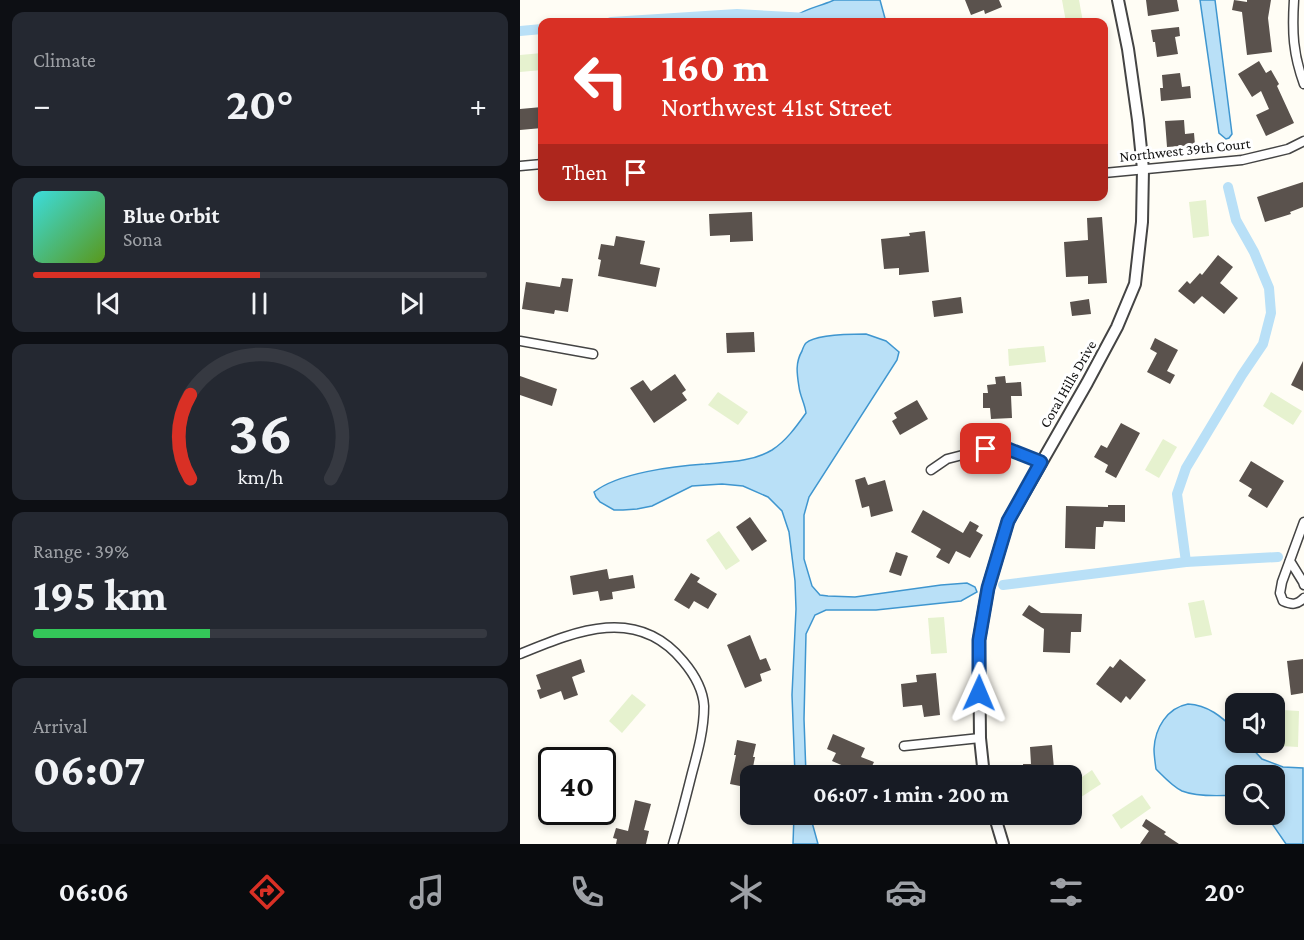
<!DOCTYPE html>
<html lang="en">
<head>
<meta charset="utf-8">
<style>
  body { margin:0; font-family:"Crimson Pro",serif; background:#242831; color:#f1f3f6; height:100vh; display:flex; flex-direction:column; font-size:22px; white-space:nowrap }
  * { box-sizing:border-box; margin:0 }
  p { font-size:20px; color:#9ea1a6 }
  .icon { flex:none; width:33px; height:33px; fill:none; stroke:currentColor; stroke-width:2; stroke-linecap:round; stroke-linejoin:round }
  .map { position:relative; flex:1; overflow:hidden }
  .side { display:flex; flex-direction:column; gap:12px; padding:12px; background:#0d0f14; width:520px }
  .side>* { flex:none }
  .banner { position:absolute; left:18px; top:18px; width:570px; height:183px; border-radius:12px; box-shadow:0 3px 9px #0003; background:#d93025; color:#fff; overflow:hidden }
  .tools { position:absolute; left:705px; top:693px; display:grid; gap:12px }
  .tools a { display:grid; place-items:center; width:60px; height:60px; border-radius:12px; background:#171b24; box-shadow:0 3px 9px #0003; font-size:30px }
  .speed { position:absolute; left:18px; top:747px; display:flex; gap:12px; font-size:30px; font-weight:700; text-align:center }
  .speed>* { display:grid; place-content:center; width:78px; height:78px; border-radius:50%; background:#171b24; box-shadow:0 3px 9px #0003; line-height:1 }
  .speed .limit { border:3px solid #111; border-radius:9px; background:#fff; color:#111 }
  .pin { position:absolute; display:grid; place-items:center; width:51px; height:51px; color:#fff; margin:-26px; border-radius:12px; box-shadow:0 3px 9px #0006 }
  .me { position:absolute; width:66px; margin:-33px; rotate:1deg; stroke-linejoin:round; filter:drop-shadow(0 0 4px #0008) }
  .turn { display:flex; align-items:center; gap:21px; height:126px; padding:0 24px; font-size:27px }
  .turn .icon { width:78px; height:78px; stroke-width:2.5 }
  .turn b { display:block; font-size:42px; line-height:51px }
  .then { display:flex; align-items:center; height:57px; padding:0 24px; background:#0003; gap:12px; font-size:22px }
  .big { font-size:45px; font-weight:700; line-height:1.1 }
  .side .widget { flex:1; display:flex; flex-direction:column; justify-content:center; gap:9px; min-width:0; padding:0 21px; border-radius:12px; background:#242831 }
  .side .dial { align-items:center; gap:0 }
  .dial svg { height:156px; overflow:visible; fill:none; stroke:#363941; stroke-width:7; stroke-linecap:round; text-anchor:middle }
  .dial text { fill:#f1f3f6; stroke:none }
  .song { display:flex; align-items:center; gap:18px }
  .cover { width:72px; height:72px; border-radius:9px; background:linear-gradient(135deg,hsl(180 70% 55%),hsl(90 70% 35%)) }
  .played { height:6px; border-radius:3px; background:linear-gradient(90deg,#d93025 50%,#363941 50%) }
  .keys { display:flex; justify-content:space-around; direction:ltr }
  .heat { display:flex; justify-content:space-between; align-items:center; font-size:33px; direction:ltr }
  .charge { height:9px; border-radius:4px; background:linear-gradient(90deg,#34c759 39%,#363941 0) }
  .trip { position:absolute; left:220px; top:765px; width:342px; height:60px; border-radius:12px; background:#171b24; box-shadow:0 3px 9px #0003; font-weight:700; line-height:60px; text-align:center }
  .dock { display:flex; height:96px; justify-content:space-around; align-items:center; background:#090b0e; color:#9ea1a6 }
  .dock .icon { width:42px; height:42px }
  .dock .active { color:#d93025 }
  .dock b { font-size:27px; color:#f1f3f6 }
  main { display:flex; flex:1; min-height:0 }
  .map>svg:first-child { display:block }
  .pitch { fill:#e6f2cf }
  .water { fill:#b9e0f7; stroke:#3f96cf; stroke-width:1.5 }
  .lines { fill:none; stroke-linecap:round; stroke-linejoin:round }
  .canal { stroke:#b9e0f7; stroke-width:10 }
  .building { fill:#5a524d }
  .minor-casing { stroke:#444; stroke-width:11 }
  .tertiary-casing { stroke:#444; stroke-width:14 }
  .minor { stroke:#fff; stroke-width:8 }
  .tertiary { stroke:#fff; stroke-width:10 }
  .route-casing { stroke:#114b97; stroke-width:15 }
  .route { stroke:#1a73e8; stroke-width:10 }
  .labels { text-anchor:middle; stroke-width:6; stroke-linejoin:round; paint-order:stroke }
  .street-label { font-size:15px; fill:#111; stroke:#fff }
</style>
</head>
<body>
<main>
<section class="side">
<div class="widget"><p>Climate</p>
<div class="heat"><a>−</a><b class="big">20°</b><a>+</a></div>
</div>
<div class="widget">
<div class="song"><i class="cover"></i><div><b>Blue Orbit</b><p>Sona</p></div></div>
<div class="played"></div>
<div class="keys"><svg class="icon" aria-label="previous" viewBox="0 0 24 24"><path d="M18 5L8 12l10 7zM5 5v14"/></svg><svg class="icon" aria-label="pause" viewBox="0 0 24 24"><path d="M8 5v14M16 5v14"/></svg><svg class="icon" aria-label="next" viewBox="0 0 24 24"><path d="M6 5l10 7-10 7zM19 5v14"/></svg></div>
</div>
<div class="widget dial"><svg viewBox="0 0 100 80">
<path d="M14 69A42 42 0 1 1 86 69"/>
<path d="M14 69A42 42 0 0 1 14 26" stroke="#d93025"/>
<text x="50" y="56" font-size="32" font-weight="700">36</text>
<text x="50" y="72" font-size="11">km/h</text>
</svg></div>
<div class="widget"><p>Range · 39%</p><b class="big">195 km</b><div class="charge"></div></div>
<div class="widget"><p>Arrival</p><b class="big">06:07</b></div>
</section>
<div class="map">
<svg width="784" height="844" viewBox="0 0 784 844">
  <rect width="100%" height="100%" fill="#fffdf5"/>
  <g class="pitch">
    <polygon points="542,0 559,0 563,22 546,22"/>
    <polygon points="22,53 22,70 0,72 0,55"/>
    <polygon points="686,200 689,236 673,238 669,202"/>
    <polygon points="524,346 526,362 489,366 488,349"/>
    <polygon points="198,392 228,412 218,425 188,405"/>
    <polygon points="751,392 782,411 773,425 743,406"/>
    <polygon points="643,439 657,447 639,478 625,470"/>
    <polygon points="199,531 220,561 206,570 186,540"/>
    <polygon points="684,600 692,635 675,638 668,603"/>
    <polygon points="424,617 427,653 411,654 408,618"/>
    <polygon points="112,694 126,705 102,733 89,721"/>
    <polygon points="762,710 779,711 778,747 761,746"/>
    <polygon points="572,770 581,784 552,803 552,784"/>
    <polygon points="622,795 631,808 601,829 592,815"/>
  </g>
  <g class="water">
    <path d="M 314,0 L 360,0 L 366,22 L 275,22 L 275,16 C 287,8 301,6 314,0 Z"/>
    <polygon points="680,0 695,0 712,134 709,138 706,139 699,133"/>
    <path d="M 346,334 L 366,341 L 379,352 L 377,360 L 289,497 L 284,515 L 284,559 L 292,586 L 300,595 L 308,596 L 335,597 L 421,585 L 447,583 L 455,587 L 457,592 L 441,601 L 356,610 L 306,610 L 295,615 L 286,634 L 284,719 L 286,775 L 275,775 L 272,695 L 276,609 L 275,581 L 269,532 L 262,511 L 248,497 L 223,486 L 202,484 L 172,486 L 132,506 L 117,509 L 103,510 L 94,510 L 80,502 L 76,497 L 74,492 C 98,473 154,466 185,464 C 207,462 232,462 252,450 C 266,441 276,427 286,413 C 285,404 280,396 279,387 C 277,374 275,363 282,351 C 283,348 284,345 286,343 C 296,334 332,334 346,334 Z"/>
    <path d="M 668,704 C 688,705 702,717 715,730 L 716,742 L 727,743 L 742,759 L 763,767 L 783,768 L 783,844 L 766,844 L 746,815 L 754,814 L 754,776 L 716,776 L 715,795 C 699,796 677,797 662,791 C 652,786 644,777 636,769 C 635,762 634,755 634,749 C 635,728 647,708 668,704 Z"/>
    <polygon points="274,815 290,815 298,844 273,844"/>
  </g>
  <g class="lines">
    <g class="canal">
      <polyline points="91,22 217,14 288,18"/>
      <polyline points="0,31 22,29"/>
      <polyline points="666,562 657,494 666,468 722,375 743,344 751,313 749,288 734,252 716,220 708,187"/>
      <polyline points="483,585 666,562 758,557"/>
    </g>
  </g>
  <g class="building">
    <polygon points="445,0 479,0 482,7 465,14 464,10 451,15"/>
    <polygon points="626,0 657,0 659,11 628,16"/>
    <polygon points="714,0 727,2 727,0 751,0 748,18 752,52 727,55 722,12 712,10"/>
    <polygon points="659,27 660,36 655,37 658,54 637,57 635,42 633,42 631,30"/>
    <polygon points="739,61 746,73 751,70 759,84 757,86 774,123 746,136 736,115 749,109 741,91 732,97 718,74"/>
    <polygon points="660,73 662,87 670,86 671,98 641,101 640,88 643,88 642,75"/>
    <polygon points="22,107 22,128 0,130 0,109"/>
    <polygon points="664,120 665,134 674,133 675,145 647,147 645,121"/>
    <polygon points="783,182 783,207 770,212 771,214 745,222 737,197"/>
    <polygon points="232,212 233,241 210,242 210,235 190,236 189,214"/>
    <polygon points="582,217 587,283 568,284 568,276 546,277 544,242 568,240 567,218"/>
    <polygon points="405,231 409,272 379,275 379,268 364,269 361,239 390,236 389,233"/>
    <polygon points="96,236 125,241 120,264 140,268 136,287 78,276 81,260 78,259 81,244 94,246"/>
    <polygon points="698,255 713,267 700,283 718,298 704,314 682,296 674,304 658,291 667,281 670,284 680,273 682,275"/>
    <polygon points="42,278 53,279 48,312 35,310 34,314 2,309 6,282 40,287"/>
    <polygon points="441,297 443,313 414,317 412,301"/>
    <polygon points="569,299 571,314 552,316 550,302"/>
    <polygon points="234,332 235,352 207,353 206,333"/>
    <polygon points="635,338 658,350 647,371 655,375 650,384 627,372 637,353 630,349"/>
    <polygon points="783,361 783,391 771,385"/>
    <polygon points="155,374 166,390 162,393 167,400 134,423 110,388 123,380 131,391"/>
    <polygon points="0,376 37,389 32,406 0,395"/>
    <polygon points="485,376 486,383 501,382 502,396 491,396 492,418 471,419 470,408 463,408 463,393 468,393 467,385 476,384 475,377"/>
    <polygon points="397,400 408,419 380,435 372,421 377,418 374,413"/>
    <polygon points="601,423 620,433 596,478 585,472 588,465 574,457 581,445 587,448"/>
    <polygon points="731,461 764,481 747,508 728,496 732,489 719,481"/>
    <polygon points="345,477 348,485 365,480 373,511 351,517 349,506 342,508 335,480"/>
    <polygon points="588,505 605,505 605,522 584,521 583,527 576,527 575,549 545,548 546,506 588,507"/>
    <polygon points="403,510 443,533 450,521 459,526 456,531 463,535 450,558 436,551 429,564 416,557 421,549 391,532"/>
    <polygon points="230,517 247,541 232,551 216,527"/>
    <polygon points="376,552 388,556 381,576 369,572"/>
    <polygon points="87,569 89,579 113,575 115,588 92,592 93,599 80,601 78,591 53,595 50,576"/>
    <polygon points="171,573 180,578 177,582 197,594 188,609 174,601 169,609 154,600"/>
    <polygon points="509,605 521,613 562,614 561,632 551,632 550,653 523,652 524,629 502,615"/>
    <polygon points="230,635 240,660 246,658 251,670 240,674 242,681 225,688 207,645"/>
    <polygon points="61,659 65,672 52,677 58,695 44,700 41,691 20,699 17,690 21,689 16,675"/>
    <polygon points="600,659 626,680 610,700 606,696 601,703 576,684 590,666 593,668"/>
    <polygon points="783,659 783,693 771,695 767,661"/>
    <polygon points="416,673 420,715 404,717 402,705 383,707 381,684 397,682 396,675"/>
    <polygon points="313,734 345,748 341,757 354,762 347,776 330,776 333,770 312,761 316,753 307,749"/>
    <polygon points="217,740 236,744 233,757 235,757 233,767 239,768 238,776 231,776 231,783 226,782 225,787 210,784 216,755 214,755"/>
    <polygon points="532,745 534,769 531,769 531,776 504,776 503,764 511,764 510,747"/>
    <polygon points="115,800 131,804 124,830 129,831 126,844 96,844 97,839 93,838 96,828 108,831"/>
    <polygon points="409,814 429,814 415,824"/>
    <polygon points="626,819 646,832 644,834 659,844 620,844 629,831 622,826"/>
  </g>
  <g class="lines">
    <defs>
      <g id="minor">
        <path d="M 774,0 C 772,32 773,54 784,84"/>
        <polyline points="0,166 22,164"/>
        <polyline points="584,173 722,160 768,149 784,141"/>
        <polyline points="0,341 73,354"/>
        <polyline points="411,470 427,459 466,449 488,449 521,462"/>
        <path d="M 784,522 L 762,582 L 760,593 L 763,601 C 772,605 777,605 784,598"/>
        <polyline points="770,561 783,582 784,585"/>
        <path d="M 0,654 C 56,631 117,605 163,661 C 174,674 183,689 184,706 C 184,729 178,751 172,773 C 166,797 160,821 153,844"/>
        <polyline points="384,746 460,738"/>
      </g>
      <g id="tertiary">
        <polyline points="464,776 460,738 459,640 468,588 488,521 567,383 597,327 615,284 622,222 623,169 618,120 608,49 598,0"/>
        <polyline points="474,814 483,844"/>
      </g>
    </defs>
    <use href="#minor" class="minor-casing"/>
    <use href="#tertiary" class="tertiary-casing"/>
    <use href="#minor" class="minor"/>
    <use href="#tertiary" class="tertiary"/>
  </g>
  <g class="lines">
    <defs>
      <polyline id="route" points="459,693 459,640 468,588 488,521 521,462 488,449 466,449"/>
    </defs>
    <use href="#route" class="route-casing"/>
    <use href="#route" class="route"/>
  </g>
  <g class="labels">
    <g class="street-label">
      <text transform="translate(665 150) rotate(-6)" y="5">Northwest 39th Court</text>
      <text transform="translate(548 384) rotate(-60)" y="5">Coral Hills Drive</text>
    </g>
  </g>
</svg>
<div class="tools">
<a><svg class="icon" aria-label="sound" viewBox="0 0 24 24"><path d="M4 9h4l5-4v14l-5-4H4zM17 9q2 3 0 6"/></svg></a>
<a><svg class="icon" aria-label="search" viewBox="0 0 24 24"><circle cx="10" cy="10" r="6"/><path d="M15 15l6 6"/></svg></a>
</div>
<div class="speed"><div class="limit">40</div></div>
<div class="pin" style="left:466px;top:449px;background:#d93025"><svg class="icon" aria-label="arrive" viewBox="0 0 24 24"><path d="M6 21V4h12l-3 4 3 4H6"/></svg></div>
<svg class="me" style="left:459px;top:693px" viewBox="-20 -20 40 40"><path d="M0-17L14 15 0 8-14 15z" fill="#1a73e8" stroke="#fff" stroke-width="4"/></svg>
<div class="trip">06:07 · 1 min · 200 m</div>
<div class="banner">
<div class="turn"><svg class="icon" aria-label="left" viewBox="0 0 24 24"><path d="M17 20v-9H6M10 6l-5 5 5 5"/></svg><div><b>160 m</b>Northwest 41st Street</div></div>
<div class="then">Then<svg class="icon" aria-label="arrive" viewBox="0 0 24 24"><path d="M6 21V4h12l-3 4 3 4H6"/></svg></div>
</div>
</div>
</main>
<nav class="dock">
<b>06:06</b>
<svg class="icon active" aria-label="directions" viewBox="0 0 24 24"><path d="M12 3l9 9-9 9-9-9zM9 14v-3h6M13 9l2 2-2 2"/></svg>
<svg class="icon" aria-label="music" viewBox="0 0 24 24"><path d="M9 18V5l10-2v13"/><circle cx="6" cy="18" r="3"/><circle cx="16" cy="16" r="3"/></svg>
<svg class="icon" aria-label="phone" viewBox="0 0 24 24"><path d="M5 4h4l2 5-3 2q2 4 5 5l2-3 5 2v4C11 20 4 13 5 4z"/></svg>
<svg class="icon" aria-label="climate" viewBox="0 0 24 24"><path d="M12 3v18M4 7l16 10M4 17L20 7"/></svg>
<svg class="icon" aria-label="car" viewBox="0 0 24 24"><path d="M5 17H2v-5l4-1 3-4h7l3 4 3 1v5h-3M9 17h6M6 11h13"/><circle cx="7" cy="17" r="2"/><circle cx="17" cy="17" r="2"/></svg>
<svg class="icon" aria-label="filters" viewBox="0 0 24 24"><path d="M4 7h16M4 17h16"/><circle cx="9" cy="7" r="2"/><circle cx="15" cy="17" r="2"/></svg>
<b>20°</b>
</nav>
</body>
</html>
